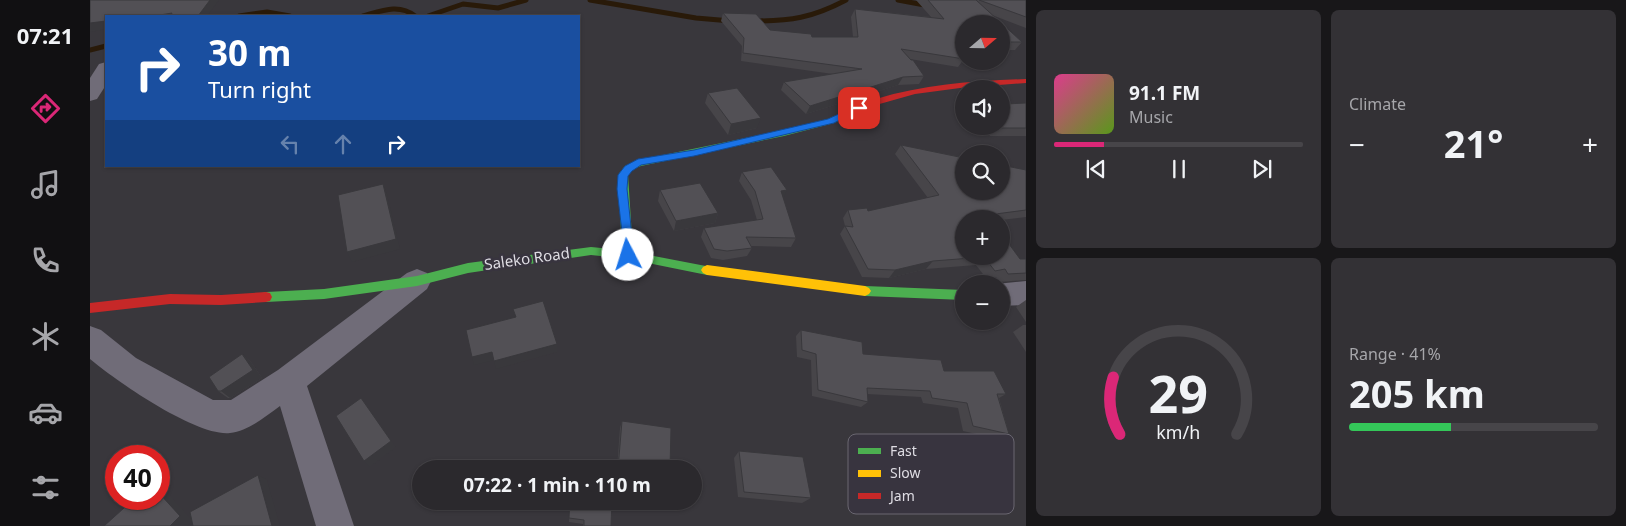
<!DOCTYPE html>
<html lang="en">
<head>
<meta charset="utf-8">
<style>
  body { margin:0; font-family:"Noto Sans",sans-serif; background:#333135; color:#f1f3f6; height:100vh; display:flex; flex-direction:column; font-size:19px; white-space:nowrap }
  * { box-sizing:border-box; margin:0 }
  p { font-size:16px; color:#a6a6aa }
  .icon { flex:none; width:28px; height:28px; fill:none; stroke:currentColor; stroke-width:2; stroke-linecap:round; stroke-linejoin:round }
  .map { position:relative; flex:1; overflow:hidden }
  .drawer { display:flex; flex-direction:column; gap:10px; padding:10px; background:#181719; width:600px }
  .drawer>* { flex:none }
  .guide { position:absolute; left:15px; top:15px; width:475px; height:152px; border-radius:0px; box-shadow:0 1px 4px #0004,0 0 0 1px #474549; background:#1a4fa0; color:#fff; overflow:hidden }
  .needle { width:32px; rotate:70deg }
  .controls { position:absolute; left:865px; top:15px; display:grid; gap:10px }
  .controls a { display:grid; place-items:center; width:55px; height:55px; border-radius:50%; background:#2b292d; box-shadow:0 1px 4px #0004,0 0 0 1px #474549; font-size:25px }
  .speed { position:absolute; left:15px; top:445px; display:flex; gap:10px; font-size:25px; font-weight:700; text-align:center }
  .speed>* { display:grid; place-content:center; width:65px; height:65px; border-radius:50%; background:#2b292d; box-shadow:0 1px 4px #0004,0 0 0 1px #474549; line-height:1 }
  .speed .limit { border:8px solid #d22; background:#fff; color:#111 }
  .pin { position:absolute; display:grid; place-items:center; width:42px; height:42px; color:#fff; margin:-21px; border-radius:10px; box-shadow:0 2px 8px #0006 }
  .me { position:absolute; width:55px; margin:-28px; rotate:355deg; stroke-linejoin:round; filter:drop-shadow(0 0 4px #0008) }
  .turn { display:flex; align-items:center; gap:18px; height:105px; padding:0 20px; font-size:22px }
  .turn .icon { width:65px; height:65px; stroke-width:2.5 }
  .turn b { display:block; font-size:35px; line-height:42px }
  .lanes { display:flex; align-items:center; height:48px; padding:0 20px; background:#0003; justify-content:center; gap:25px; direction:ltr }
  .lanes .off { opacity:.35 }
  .big { font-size:38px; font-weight:700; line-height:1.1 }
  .drawer .card { flex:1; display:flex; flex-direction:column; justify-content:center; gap:8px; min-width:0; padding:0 18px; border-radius:8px; background:#333135 }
  .drawer .dial { align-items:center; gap:0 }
  .dial svg { height:130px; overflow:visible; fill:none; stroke:#474549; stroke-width:7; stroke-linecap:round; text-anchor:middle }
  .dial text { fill:#f1f3f6; stroke:none }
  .song { display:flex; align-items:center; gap:15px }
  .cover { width:60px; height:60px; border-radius:8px; background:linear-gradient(135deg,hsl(330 70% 55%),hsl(90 70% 35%)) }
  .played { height:5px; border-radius:2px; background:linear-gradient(90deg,#db2777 20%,#474549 20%) }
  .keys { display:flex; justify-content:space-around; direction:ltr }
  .heat { display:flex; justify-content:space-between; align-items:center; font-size:28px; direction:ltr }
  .charge { height:8px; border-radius:4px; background:linear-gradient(90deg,#34c759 41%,#474549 0) }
  .drawer .tiles { flex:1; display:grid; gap:10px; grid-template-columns:repeat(2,1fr) }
  .trip { position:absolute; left:322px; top:460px; width:290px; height:50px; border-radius:25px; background:#2b292d; box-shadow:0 1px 4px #0004,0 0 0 1px #474549; font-weight:700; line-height:50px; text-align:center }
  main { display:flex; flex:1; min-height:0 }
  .dock { display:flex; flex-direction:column; width:90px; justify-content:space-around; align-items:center; background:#111012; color:#a6a6aa }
  .dock .icon { width:35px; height:35px }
  .dock .selected { color:#db2777 }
  .dock b { font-size:22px; color:#f1f3f6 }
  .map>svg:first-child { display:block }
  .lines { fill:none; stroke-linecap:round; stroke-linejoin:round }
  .stream { stroke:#291a09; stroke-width:5 }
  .street { fill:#706c78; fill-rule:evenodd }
  .fast { fill:#4caf50; fill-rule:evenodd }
  .slow { fill:#ffc107; fill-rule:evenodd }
  .jam { fill:#c62828; fill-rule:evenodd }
  .wall { fill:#474549 }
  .shaded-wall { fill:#39383c }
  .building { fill:#525055; stroke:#39383c }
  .route { fill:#1a73e8; stroke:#114b97 }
  .labels { text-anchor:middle; stroke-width:5; stroke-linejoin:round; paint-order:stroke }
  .street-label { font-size:15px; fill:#dfdde4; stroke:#38343f }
  .key { fill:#38343f; stroke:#6a6771; stroke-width:1 }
  .key-label { font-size:14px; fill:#dfdde4 }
</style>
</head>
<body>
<main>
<nav class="dock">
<b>07:21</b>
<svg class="icon selected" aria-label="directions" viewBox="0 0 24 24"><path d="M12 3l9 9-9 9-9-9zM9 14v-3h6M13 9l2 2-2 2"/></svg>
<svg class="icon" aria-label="music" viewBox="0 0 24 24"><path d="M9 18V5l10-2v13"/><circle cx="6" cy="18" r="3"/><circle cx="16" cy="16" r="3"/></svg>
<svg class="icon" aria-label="phone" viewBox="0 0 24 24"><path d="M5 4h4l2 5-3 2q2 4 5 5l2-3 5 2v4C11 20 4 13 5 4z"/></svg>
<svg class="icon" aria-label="climate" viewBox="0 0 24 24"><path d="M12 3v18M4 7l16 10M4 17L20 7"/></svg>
<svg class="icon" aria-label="car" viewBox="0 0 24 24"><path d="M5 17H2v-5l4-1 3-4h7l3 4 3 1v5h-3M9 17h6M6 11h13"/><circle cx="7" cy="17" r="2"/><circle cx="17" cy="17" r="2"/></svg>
<svg class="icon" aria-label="filters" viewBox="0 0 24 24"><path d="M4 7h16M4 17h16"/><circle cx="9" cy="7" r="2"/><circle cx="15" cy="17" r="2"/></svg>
</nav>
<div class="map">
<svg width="936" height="526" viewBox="0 0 936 526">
  <rect width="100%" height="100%" fill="#39373c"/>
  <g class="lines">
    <g class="stream">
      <polyline points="500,0 606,18 641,21"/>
      <polyline points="808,0 840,6"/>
      <polyline points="149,16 177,12 200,16"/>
      <path d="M 273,16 C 291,11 309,3 325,16"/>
      <polyline points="338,16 373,4 408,8 436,0"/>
      <path d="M 662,21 C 701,21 722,18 756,0"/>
      <polyline points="0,50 16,46"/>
    </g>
    <g class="street">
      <polygon points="16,62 16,85 7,99 0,101 0,78 9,64"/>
      <path d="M 327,269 L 337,273 L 341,281 L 337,289 L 217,386 L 264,526 L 226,526 L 190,406 C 176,416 159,431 140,433 C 107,437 26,381 0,359 L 0,326 L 11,330 L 46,358 L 123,400 L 141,400 L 188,370 L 317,273 Z"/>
      <polygon points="936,281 936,305 911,306 911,284 906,284"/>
    </g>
    <g class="fast">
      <polygon points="762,108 765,109 765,113 744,123 694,136 551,166 541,170 538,175 543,252 621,267 623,270 621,273 617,275 538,259 501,255 378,273 327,286 234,299 176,302 172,301 170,297 172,293 176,292 234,289 327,276 378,263 501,247 532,250 528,175 535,166 549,160 694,130 738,119"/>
      <polygon points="775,286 874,290 874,300 775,296 771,294 769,291 771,288"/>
    </g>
    <polygon class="slow" points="617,265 775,286 779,288 781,291 779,294 775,296 617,275 613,273 611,270 613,267"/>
    <g class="jam">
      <path d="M 936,79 L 936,83 L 870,88 L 825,94 L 786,105 L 762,114 L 758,111 C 764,105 777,102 786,99 C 835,84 885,81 936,79 Z"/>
      <polygon points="176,292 180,293 182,297 180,301 176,302 131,305 80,304 0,313 0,303 80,294 131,295"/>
    </g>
  </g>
  <g class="wall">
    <polygon points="826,0 936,0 936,28 902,15 932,42 925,50 911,50 911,24 874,24 874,51 872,51 874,59 868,67 820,59 834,76 829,84 808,85 716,114 691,90 694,82 743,74 651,61 652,46 631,21 633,13 680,30 722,37 763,37 761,17 765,9 841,17"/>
    <polygon points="618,93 667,128 638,135 615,103"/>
    <polygon points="936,103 936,136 900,136 892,126 911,126 916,104"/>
    <polygon points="811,145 936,170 936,217 911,220 911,219 874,219 930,259 936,259 936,280 909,282 906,277 896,278 886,265 836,269 799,278 772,277 750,234 755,226 753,218 758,210 778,211 838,198 805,154"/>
    <polygon points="652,172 693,198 706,238 701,247 660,246 662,248 657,256 633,260 621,258 611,237 614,228 667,220 661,200 649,181"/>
    <polygon points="570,190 628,213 625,223 584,231 568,201"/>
    <polygon points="936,300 936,322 926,307"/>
    <polygon points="933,325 936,325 936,352 923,332"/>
    <polygon points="711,330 773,354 854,371 916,394 909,398 919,434 909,439 873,431 868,408 833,403 831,397 777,394 778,402 771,407 722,396 721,360 707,357 706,336"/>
    <polygon points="152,354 161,362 172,378 140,398 138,398 128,391"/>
    <polygon points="532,421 580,469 527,469 530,428"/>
    <polygon points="649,451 721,498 712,503 648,497 644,458"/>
    <polygon points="480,501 521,526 493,526 493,524 479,522"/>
  </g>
  <g class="shaded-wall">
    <polygon points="120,0 129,0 117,16 108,16"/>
    <polygon points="82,13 84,16 64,16"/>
    <polygon points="16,21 16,29 0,32 0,23"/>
    <polygon points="813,77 808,85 716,114 720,106"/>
    <polygon points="671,118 667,128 638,135 641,124"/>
    <polygon points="293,184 297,194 310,249 262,262 257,252"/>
    <polygon points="697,190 693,199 691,191"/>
    <polygon points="628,213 625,223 584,231 586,221"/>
    <polygon points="843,261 836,269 799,278 805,270"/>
    <polygon points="467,344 467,352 406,369 404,361"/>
    <polygon points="402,352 404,360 384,365 382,357"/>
    <polygon points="152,354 161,362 172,378 140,398 131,391"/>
    <polygon points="271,398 306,447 280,467 274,461"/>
    <polygon points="168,475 177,480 190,526 182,526"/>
    <polygon points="69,487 74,489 103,521 97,526 80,526 69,493"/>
  </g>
  <g class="building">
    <polygon points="0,0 120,0 108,16 81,16 82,13 64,16 16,16 16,21 0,23"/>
    <polygon points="838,0 886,0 932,42 911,42 911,24 874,24 874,43 870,43 874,59 811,49 821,60 823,60 834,76 813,77 720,106 694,82 772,69 653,53 654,38 633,13 666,14 680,30 721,34 722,37 768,37 765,9 854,19"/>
    <polygon points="889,0 936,0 936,17"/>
    <polygon points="647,88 671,118 641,124 618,93"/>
    <polygon points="911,100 912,100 916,104 936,103 936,128 908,128 906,126 911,126"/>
    <polygon points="811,145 874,158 874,191 911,191 911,165 936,170 936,210 898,215 901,219 874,219 874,256 911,256 911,233 930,259 936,259 936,273 918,274 915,269 905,271 894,257 843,261 805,270 778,269 755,226 763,227 758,210 777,208 778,211 849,195"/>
    <polygon points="681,167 697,190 691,191 706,238 656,237 662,248 637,251 624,249 614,228 673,219 665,191 652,172"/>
    <polygon points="610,183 628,213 586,221 570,190"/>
    <polygon points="293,184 306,239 257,252 248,195"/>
    <polygon points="453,301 467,344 404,361 402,352 382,357 376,330 426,317 423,309"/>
    <polygon points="711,330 772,342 773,354 851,360 854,371 904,371 916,394 907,394 919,434 883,426 877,403 842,398 840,391 777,388 778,402 728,390 726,354 712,350"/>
    <polygon points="152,354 163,370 131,391 128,391 119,377"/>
    <polygon points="271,398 301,441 274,461 246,416"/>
    <polygon points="532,421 581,428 580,469 528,469"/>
    <polygon points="649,451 713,457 721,498 654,492"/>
    <polygon points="168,475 182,526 103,526 100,512"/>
    <polygon points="69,493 90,516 80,526 14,526 44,499 69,499"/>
    <polygon points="480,501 522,501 521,526 494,526 494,520 479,518"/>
  </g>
  <polygon class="route" points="766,106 773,108 744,123 604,156 551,165 542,171 538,176 537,189 544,255 538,259 535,258 527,189 528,175 535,166 548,159 604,150 738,119"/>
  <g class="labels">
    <g class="street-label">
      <text transform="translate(437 259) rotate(-8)" y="5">Saleko Road</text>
    </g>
  </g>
  <rect x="758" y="434" width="166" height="80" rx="8" class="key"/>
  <rect x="768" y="448" width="23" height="6" fill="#4caf50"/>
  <rect x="768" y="470" width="23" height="7" fill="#ffc107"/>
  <rect x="768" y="493" width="23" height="6" fill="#c62828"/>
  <g class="key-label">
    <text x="800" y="456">Fast</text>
    <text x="800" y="478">Slow</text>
    <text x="800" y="501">Jam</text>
  </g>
</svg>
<div class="controls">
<a><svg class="needle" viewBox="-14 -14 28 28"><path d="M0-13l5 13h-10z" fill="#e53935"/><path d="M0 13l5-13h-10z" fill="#a6a6aa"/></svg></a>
<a><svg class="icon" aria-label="sound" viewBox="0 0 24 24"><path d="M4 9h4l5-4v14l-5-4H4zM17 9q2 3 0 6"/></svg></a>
<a><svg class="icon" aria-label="search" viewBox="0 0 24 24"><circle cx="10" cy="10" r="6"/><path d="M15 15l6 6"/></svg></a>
<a>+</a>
<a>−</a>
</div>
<div class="speed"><div class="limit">40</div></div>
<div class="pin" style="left:769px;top:108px;background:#d93025"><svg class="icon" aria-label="arrive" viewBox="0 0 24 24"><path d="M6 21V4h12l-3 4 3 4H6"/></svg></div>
<svg class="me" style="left:538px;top:255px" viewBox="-20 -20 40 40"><circle r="19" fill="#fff"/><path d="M0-13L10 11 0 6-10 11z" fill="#1a73e8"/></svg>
<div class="trip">07:22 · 1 min · 110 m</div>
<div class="guide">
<div class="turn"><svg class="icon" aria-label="right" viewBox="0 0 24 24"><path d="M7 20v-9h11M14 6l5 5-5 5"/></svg><div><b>30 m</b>Turn right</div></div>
<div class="lanes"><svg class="icon off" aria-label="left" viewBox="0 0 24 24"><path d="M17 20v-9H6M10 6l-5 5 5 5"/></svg><svg class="icon off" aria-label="ahead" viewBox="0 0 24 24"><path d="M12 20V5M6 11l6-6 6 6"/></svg><svg class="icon" aria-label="right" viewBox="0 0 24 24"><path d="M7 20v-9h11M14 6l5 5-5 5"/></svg></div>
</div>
</div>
<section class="drawer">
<div class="tiles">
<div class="card">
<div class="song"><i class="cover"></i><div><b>91.1 FM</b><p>Music</p></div></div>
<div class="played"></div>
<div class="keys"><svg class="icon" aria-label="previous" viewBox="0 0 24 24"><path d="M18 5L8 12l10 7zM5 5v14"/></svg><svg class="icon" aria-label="pause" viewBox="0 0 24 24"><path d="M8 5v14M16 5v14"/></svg><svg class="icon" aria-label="next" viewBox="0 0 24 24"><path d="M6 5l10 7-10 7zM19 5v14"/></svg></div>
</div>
<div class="card"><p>Climate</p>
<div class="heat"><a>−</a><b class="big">21°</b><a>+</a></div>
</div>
<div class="card dial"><svg viewBox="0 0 100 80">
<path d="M14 69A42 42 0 1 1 86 69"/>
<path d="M14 69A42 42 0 0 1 10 34" stroke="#db2777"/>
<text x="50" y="56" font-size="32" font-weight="700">29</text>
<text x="50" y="72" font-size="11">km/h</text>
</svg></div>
<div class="card"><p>Range · 41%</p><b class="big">205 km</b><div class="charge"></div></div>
</div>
</section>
</main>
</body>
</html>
